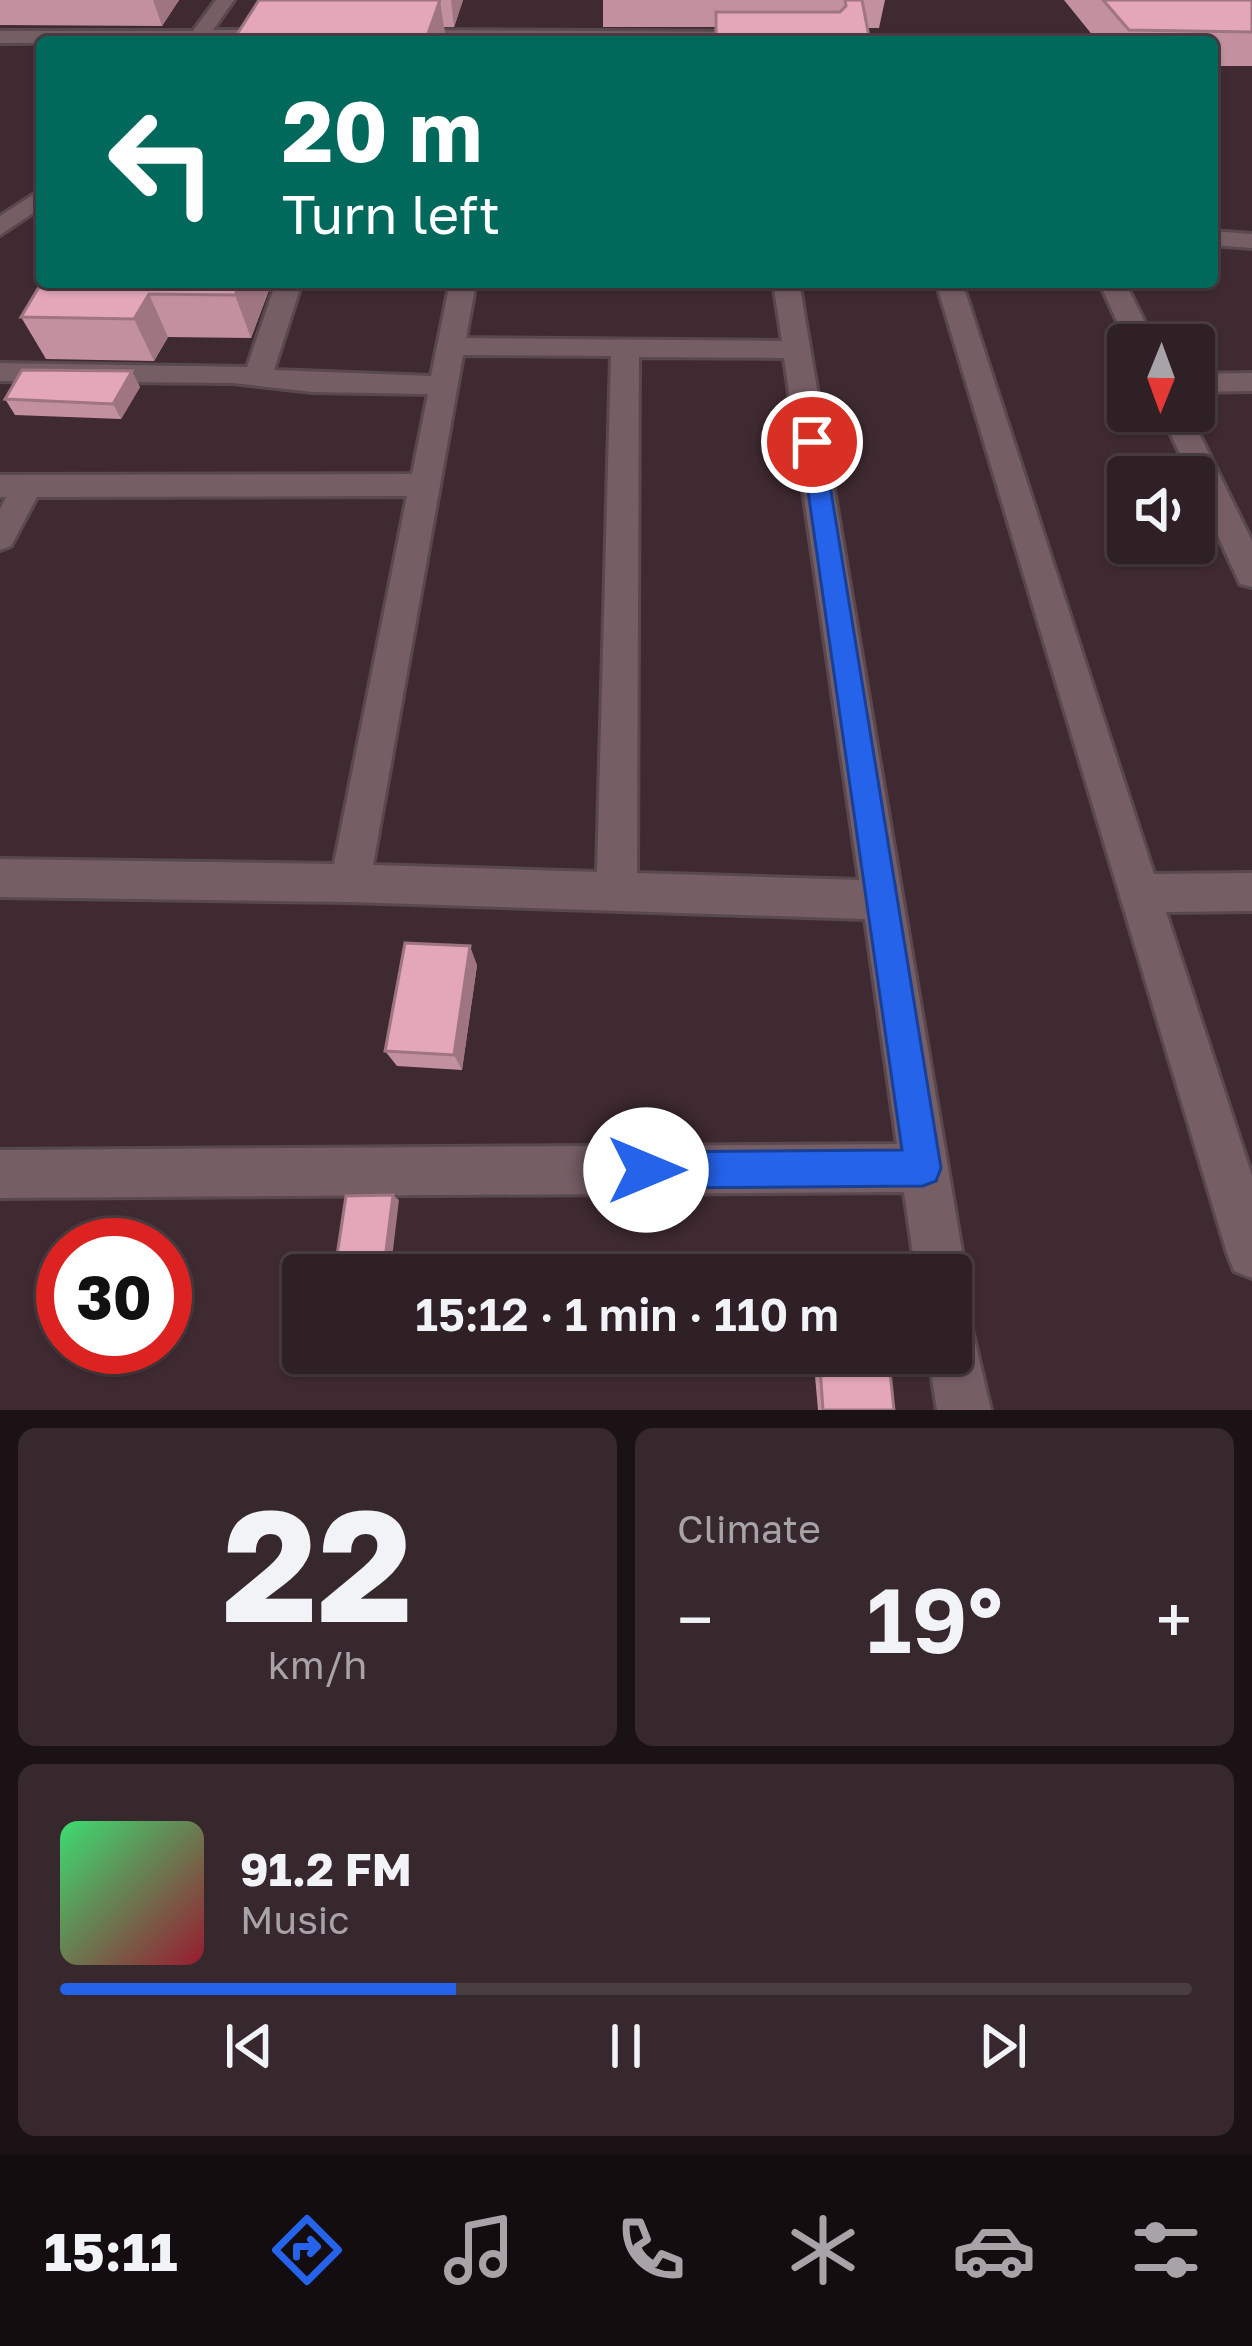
<!DOCTYPE html>
<html lang="en">
<head>
<meta charset="utf-8">
<style>
  body { margin:0; font-family:"Golos Text",sans-serif; background:#37282d; color:#f1f3f6; height:100vh; display:flex; flex-direction:column; font-size:45px; white-space:nowrap }
  * { box-sizing:border-box; margin:0 }
  p { font-size:39px; color:#a7a3a7 }
  .icon { flex:none; width:66px; height:66px; fill:none; stroke:currentColor; stroke-width:2; stroke-linecap:round; stroke-linejoin:round }
  .map { position:relative; height:1410px; overflow:hidden }
  .side { display:flex; flex-direction:column; gap:18px; padding:18px; background:#1a1214; flex:1 }
  .side>* { flex:none }
  .top-card { position:absolute; left:36px; top:36px; width:1182px; height:252px; border-radius:12px; box-shadow:0 3px 9px #0004,0 0 0 3px #4a3e42; background:#00695c; color:#fff; overflow:hidden }
  .needle { width:78px; rotate:181deg }
  .tools { position:absolute; left:1107px; top:324px; display:grid; gap:24px }
  .tools a { display:grid; place-items:center; width:108px; height:108px; border-radius:12px; background:#2f2025; box-shadow:0 3px 9px #0004,0 0 0 3px #4a3e42; font-size:60px }
  .speed { position:absolute; left:36px; top:1218px; display:flex; gap:24px; font-size:60px; font-weight:700; text-align:center }
  .speed>* { display:grid; place-content:center; width:156px; height:156px; border-radius:50%; background:#2f2025; box-shadow:0 3px 9px #0004,0 0 0 3px #4a3e42; line-height:1 }
  .speed .limit { border:18px solid #d22; background:#fff; color:#111 }
  .pin { position:absolute; display:grid; place-items:center; width:102px; height:102px; color:#fff; margin:-51px; border:6px solid #fff; border-radius:50%; box-shadow:0 3px 12px #0007 }
  .me { position:absolute; width:132px; margin:-66px; rotate:90deg; stroke-linejoin:round; filter:drop-shadow(0 0 9px #0008) }
  .turn { display:flex; align-items:center; gap:42px; height:252px; padding:0 48px; font-size:54px }
  .turn .icon { width:156px; height:156px; stroke-width:2.5 }
  .turn b { display:block; font-size:84px; line-height:102px }
  .big { font-size:90px; font-weight:600; line-height:1.1 }
  .side .tile { flex:1; display:flex; flex-direction:column; justify-content:center; gap:18px; min-width:0; padding:0 42px; border-radius:18px; background:#37282d }
  .side .dial { align-items:center; gap:0 }
  .dial b { font-size:156px; line-height:1 }
  .song { display:flex; align-items:center; gap:36px }
  .cover { width:144px; height:144px; border-radius:18px; background:linear-gradient(135deg,hsl(140 70% 55%),hsl(350 70% 35%)) }
  .played { height:12px; border-radius:6px; background:linear-gradient(90deg,#2563eb 35%,#4a3e42 35%) }
  .keys { display:flex; justify-content:space-around; direction:ltr }
  .heat { display:flex; justify-content:space-between; align-items:center; font-size:66px; direction:ltr }
  .side .tiles { flex:1; display:grid; gap:18px; grid-template-columns:1fr 1fr }
  .tile:last-child { grid-column:span 2 }
  .trip { position:absolute; left:282px; top:1254px; width:690px; height:120px; border-radius:12px; background:#2f2025; box-shadow:0 3px 9px #0004,0 0 0 3px #4a3e42; font-weight:600; line-height:120px; text-align:center }
  .tab-bar { display:flex; height:192px; justify-content:space-around; align-items:center; background:#130d0f; color:#a7a3a7 }
  .tab-bar .icon { width:84px; height:84px }
  .tab-bar .current { color:#2563eb }
  .tab-bar b { font-size:54px; color:#f1f3f6 }
  .map>svg:first-child { display:block }
  .lines { fill:none; stroke-linecap:round; stroke-linejoin:round }
  .minor-casing { stroke:#5a484f; stroke-width:6 }
  .minor { fill:#765e65; fill-rule:evenodd }
  .wall { fill:#c3909f }
  .shaded-wall { fill:#9f7582 }
  .building { fill:#e3a7b9; stroke:#9f7582; stroke-width:3 }
  .route { fill:#2563eb; stroke:#184099; stroke-width:3 }
</style>
</head>
<body>
<div class="map">
<svg width="1252" height="1410" viewBox="0 0 1252 1410">
  <rect width="100%" height="100%" fill="#3f2a31"/>
  <g class="lines">
    <defs>
      <g id="minor">
        <polygon points="216,0 234,0 213,30 284,30 294,36 284,42 0,43 0,31 193,31"/>
        <polygon points="400,30 764,32 774,38 771,42 393,40 393,32"/>
        <polygon points="42,189 42,207 0,235 0,216"/>
        <polygon points="1212,231 1252,234 1252,248 1212,245"/>
        <path d="M 276,282 L 302,282 L 274,370 L 431,376 L 450,282 L 476,282 L 466,338 L 782,341 L 773,282 L 799,282 L 966,1275 L 959,1293 L 951,1296 L 951,1275 L 916,1275 L 904,1192 L 0,1198 L 0,1150 L 897,1144 L 865,919 L 350,902 L 0,897 L 0,859 L 334,864 L 407,496 L 37,497 L 11,546 L 0,550 L 0,509 L 6,497 L 0,497 L 0,475 L 412,474 L 428,394 L 312,392 L 233,383 L 0,381 L 0,363 L 247,367 ZM 463,355 L 611,356 L 597,872 L 373,865 ZM 639,357 L 784,358 L 859,880 L 637,873 Z"/>
        <polygon points="936,282 962,282 1154,874 1252,873 1252,911 1166,912 1252,1176 1252,1278 1234,1271 1227,1253"/>
        <polygon points="1099,282 1125,282 1156,345 1128,345"/>
        <polygon points="1252,373 1252,391 1194,392 1194,374"/>
        <polygon points="1160,411 1188,411 1252,541 1252,587 1240,584 1236,575"/>
        <polygon points="951,1309 969,1317 991,1410 937,1410 928,1353 951,1353"/>
      </g>
    </defs>
    <use href="#minor" class="minor-casing"/>
    <use href="#minor" class="minor"/>
  </g>
  <g class="wall">
    <polygon points="0,0 179,0 162,26 0,25"/>
    <polygon points="259,0 463,0 454,27 444,27 446,42 232,42"/>
    <polygon points="603,0 885,0 879,28 868,28 870,42 714,42 715,27 603,27"/>
    <polygon points="1064,0 1252,0 1252,66 1212,66 1212,42 1098,42"/>
    <polygon points="42,282 272,282 251,338 168,337 154,361 46,359 21,317"/>
    <polygon points="140,387 121,419 15,415 5,399"/>
    <polygon points="477,965 462,1070 397,1066 385,1051"/>
    <polygon points="813,1353 888,1353 894,1410 818,1410"/>
  </g>
  <g class="shaded-wall">
    <polygon points="153,0 179,0 162,26"/>
    <polygon points="440,0 446,42 425,42"/>
    <polygon points="451,0 463,0 454,27"/>
    <polygon points="241,282 272,282 251,338 235,295"/>
    <polygon points="149,294 168,337 154,361 134,319"/>
    <polygon points="132,371 140,387 121,419 113,404"/>
    <polygon points="470,946 477,965 462,1070 454,1055"/>
    <polygon points="393,1195 399,1200 390,1275 383,1275"/>
    <polygon points="373,1353 380,1353 378,1369 371,1369"/>
  </g>
  <g class="building">
    <polygon points="259,0 440,0 425,42 232,42"/>
    <polygon points="845,0 862,0 870,42 716,42 716,12 840,12 846,6"/>
    <polygon points="1103,0 1252,0 1252,32 1129,30"/>
    <polygon points="42,282 241,282 235,295 149,294 134,319 21,317"/>
    <polygon points="22,370 132,371 113,404 5,399"/>
    <polygon points="405,943 470,946 454,1055 385,1051"/>
    <polygon points="393,1195 383,1275 334,1275 346,1196"/>
    <polygon points="323,1353 373,1353 371,1369 321,1368"/>
    <polygon points="819,1353 888,1353 894,1410 823,1410"/>
  </g>
  <polygon class="route" points="812,434 823,442 941,1168 936,1181 923,1186 646,1188 633,1183 628,1170 633,1157 646,1152 902,1150 801,442"/>
</svg>
<div class="tools">
<a><svg class="needle" viewBox="-14 -14 28 28"><path d="M0-13l5 13h-10z" fill="#e53935"/><path d="M0 13l5-13h-10z" fill="#a7a3a7"/></svg></a>
<a><svg class="icon" aria-label="sound" viewBox="0 0 24 24"><path d="M4 9h4l5-4v14l-5-4H4zM17 9q2 3 0 6"/></svg></a>
</div>
<div class="speed"><div class="limit">30</div></div>
<div class="pin" style="left:812px;top:442px;background:#d93025"><svg class="icon" aria-label="arrive" viewBox="0 0 24 24"><path d="M6 21V4h12l-3 4 3 4H6"/></svg></div>
<svg class="me" style="left:646px;top:1170px" viewBox="-20 -20 40 40"><circle r="19" fill="#fff"/><path d="M0-13L10 11 0 6-10 11z" fill="#2563eb"/></svg>
<div class="trip">15:12 · 1 min · 110 m</div>
<div class="top-card">
<div class="turn"><svg class="icon" aria-label="left" viewBox="0 0 24 24"><path d="M17 20v-9H6M10 6l-5 5 5 5"/></svg><div><b>20 m</b>Turn left</div></div>
</div>
</div>
<section class="side">
<div class="tiles">
<div class="tile dial"><b>22</b><p>km/h</p></div>
<div class="tile"><p>Climate</p>
<div class="heat"><a>−</a><b class="big">19°</b><a>+</a></div>
</div>
<div class="tile">
<div class="song"><i class="cover"></i><div><b>91.2 FM</b><p>Music</p></div></div>
<div class="played"></div>
<div class="keys"><svg class="icon" aria-label="previous" viewBox="0 0 24 24"><path d="M18 5L8 12l10 7zM5 5v14"/></svg><svg class="icon" aria-label="pause" viewBox="0 0 24 24"><path d="M8 5v14M16 5v14"/></svg><svg class="icon" aria-label="next" viewBox="0 0 24 24"><path d="M6 5l10 7-10 7zM19 5v14"/></svg></div>
</div>
</div>
</section>
<nav class="tab-bar">
<b>15:11</b>
<svg class="icon current" aria-label="directions" viewBox="0 0 24 24"><path d="M12 3l9 9-9 9-9-9zM9 14v-3h6M13 9l2 2-2 2"/></svg>
<svg class="icon" aria-label="music" viewBox="0 0 24 24"><path d="M9 18V5l10-2v13"/><circle cx="6" cy="18" r="3"/><circle cx="16" cy="16" r="3"/></svg>
<svg class="icon" aria-label="phone" viewBox="0 0 24 24"><path d="M5 4h4l2 5-3 2q2 4 5 5l2-3 5 2v4C11 20 4 13 5 4z"/></svg>
<svg class="icon" aria-label="climate" viewBox="0 0 24 24"><path d="M12 3v18M4 7l16 10M4 17L20 7"/></svg>
<svg class="icon" aria-label="car" viewBox="0 0 24 24"><path d="M5 17H2v-5l4-1 3-4h7l3 4 3 1v5h-3M9 17h6M6 11h13"/><circle cx="7" cy="17" r="2"/><circle cx="17" cy="17" r="2"/></svg>
<svg class="icon" aria-label="filters" viewBox="0 0 24 24"><path d="M4 7h16M4 17h16"/><circle cx="9" cy="7" r="2"/><circle cx="15" cy="17" r="2"/></svg>
</nav>
</body>
</html>
